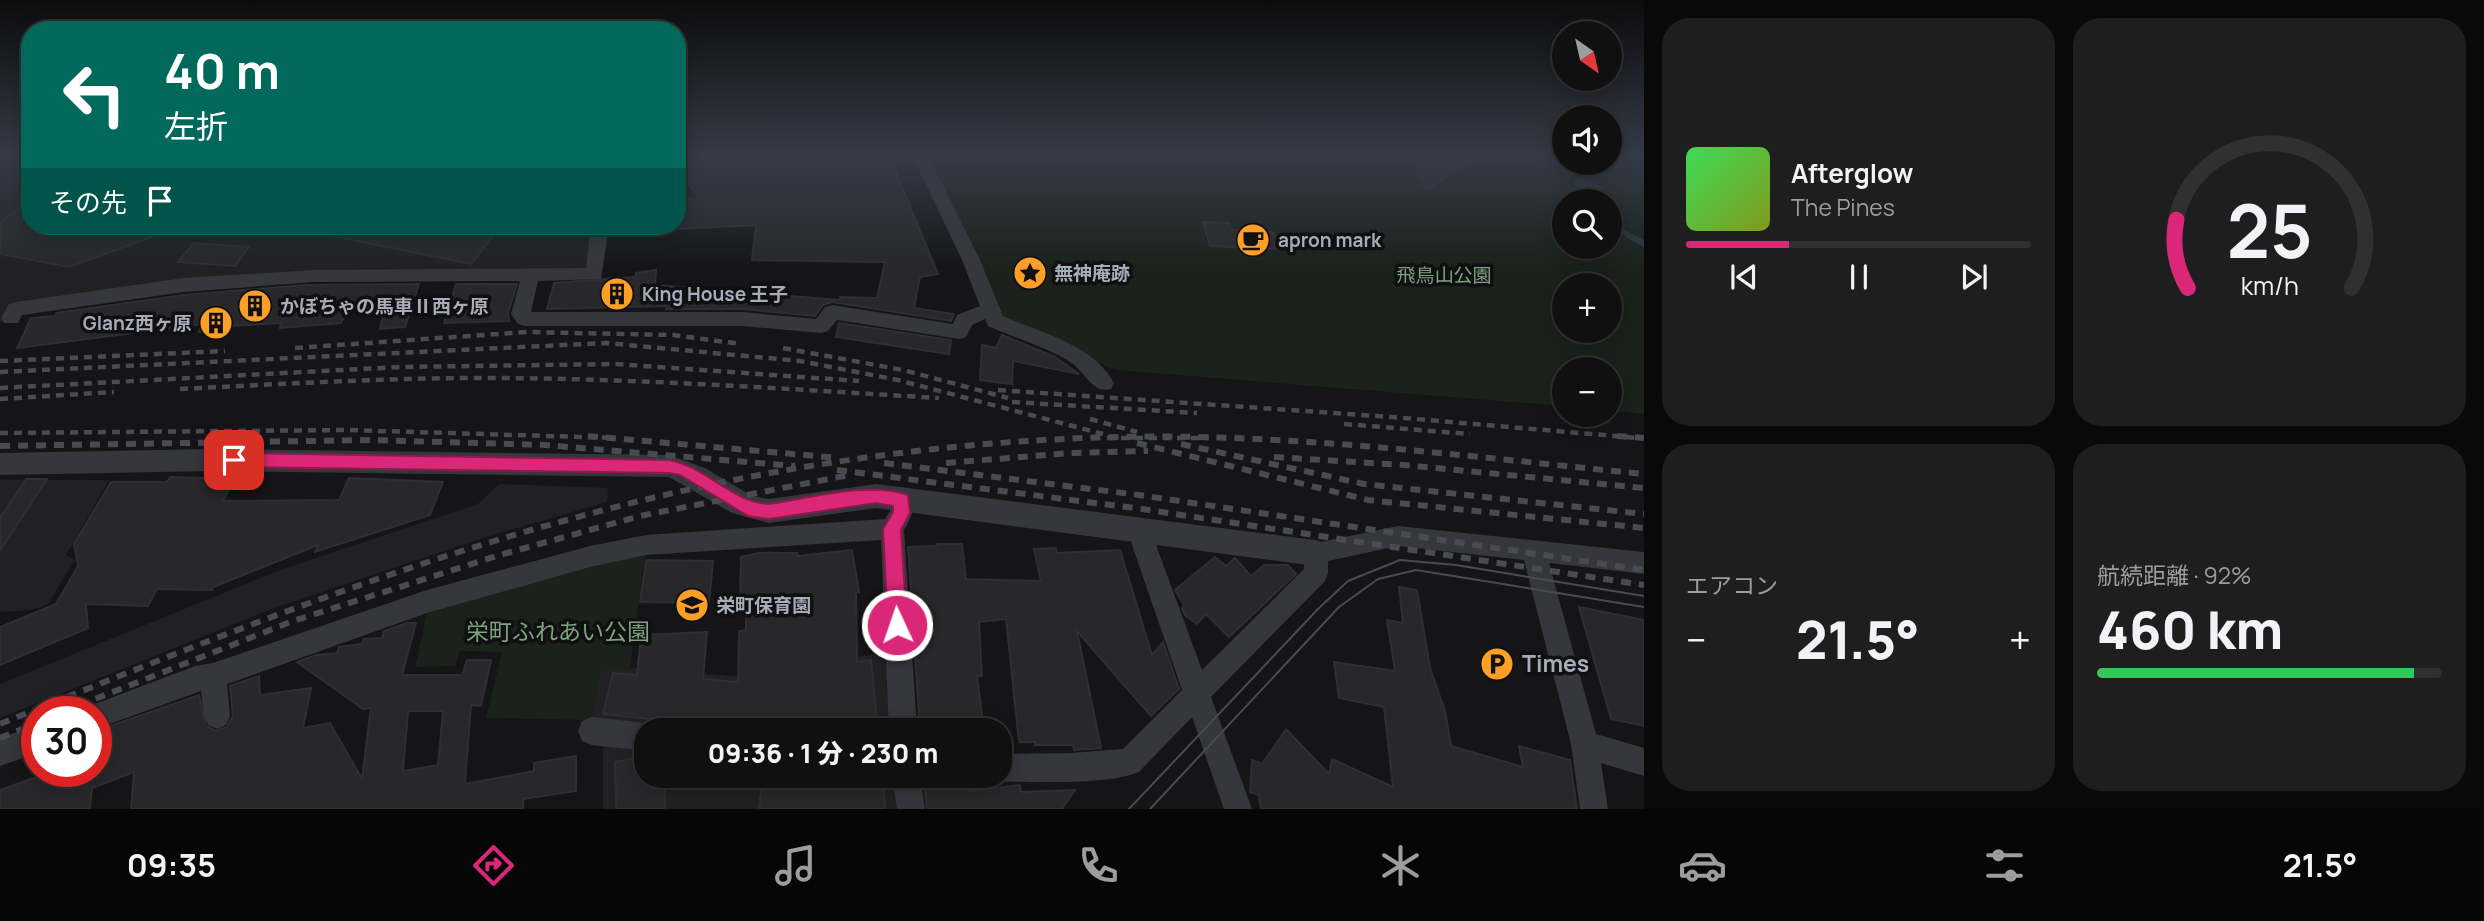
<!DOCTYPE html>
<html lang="ja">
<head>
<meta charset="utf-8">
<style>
  body { margin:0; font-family:Manrope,"Noto Sans JP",sans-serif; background:#1e1e1f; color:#f1f3f6; height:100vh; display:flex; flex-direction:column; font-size:26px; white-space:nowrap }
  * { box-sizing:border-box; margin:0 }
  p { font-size:23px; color:#9c9d9f }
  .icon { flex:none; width:38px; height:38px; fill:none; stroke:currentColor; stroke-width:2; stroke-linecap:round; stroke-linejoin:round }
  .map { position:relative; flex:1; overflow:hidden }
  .details { display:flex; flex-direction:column; gap:18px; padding:18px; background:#090909; width:840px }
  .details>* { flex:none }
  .banner { position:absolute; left:21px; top:21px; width:665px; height:214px; border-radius:28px; box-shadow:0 4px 18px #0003,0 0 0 2px #303031; background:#00695c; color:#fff; overflow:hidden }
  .needle { width:46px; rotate:146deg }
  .fabs { position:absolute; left:1552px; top:21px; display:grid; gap:14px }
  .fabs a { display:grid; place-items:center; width:70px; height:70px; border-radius:50%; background:#101011; box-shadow:0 4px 18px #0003,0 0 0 2px #303031; font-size:35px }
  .speed { position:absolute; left:21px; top:696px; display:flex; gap:14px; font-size:35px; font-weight:700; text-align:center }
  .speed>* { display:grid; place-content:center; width:91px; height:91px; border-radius:50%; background:#101011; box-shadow:0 4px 18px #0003,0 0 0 2px #303031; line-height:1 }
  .speed .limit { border:10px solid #d22; background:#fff; color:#111 }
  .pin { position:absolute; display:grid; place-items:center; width:60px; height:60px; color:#fff; margin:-30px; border-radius:14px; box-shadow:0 4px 10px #0006 }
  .me { position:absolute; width:77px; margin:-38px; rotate:357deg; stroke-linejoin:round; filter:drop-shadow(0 0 5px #0008) }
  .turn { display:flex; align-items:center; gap:24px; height:147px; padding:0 28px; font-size:32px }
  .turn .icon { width:91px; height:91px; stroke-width:2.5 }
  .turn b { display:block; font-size:49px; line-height:60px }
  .then { display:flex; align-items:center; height:66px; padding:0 28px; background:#0003; gap:14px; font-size:26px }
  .big { font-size:52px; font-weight:800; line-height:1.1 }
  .details .card { flex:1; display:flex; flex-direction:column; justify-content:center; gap:10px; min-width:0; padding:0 24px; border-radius:28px; background:#1e1e1f }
  .details .dial { align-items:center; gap:0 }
  .dial svg { height:182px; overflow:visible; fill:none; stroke:#303031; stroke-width:7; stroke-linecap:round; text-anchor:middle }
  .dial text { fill:#f1f3f6; stroke:none }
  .song { display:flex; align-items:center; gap:21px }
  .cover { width:84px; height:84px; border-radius:10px; background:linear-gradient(135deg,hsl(130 70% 55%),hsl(70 70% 35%)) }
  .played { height:7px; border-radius:4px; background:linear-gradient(90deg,#db2777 30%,#303031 30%) }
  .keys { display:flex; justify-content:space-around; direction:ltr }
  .heat { display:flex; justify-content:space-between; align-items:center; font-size:38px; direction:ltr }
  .charge { height:10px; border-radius:5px; background:linear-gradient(90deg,#34c759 92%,#303031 0) }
  .details .tiles { flex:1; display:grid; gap:18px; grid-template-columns:repeat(2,1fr) }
  .trip { position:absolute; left:634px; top:718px; width:378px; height:70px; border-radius:28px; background:#101011; box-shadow:0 4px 18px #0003,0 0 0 2px #303031; font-weight:800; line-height:70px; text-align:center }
  .menu { display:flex; height:112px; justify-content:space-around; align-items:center; background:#060607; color:#9c9d9f }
  .menu .icon { width:49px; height:49px }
  .menu .selected { color:#db2777 }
  .menu b { font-size:32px; color:#f1f3f6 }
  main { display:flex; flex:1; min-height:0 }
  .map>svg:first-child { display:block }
  .built { fill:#212124 }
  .green { fill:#1a221b; fill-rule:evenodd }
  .water { fill:#2a353b }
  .building { fill:#28282b; stroke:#2e2f33; stroke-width:2; fill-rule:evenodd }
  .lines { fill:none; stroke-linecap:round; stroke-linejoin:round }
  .minor { fill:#35373c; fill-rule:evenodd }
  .tertiary { fill:#35373c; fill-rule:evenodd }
  .tram { stroke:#484b51; stroke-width:2 }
  .rail-far1 { stroke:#484b51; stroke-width:4.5; stroke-dasharray:8 6; stroke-linecap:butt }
  .rail { stroke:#484b51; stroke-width:6; stroke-dasharray:10 8; stroke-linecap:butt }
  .route { fill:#db2777; stroke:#8e194d; stroke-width:2 }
  .labels { text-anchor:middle; stroke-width:7; stroke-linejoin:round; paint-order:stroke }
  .poi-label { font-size:19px; font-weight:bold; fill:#a6adb8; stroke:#101012; text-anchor:start }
  .park-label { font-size:19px; fill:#7da47b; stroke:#101012 }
  .near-park-label { font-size:23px; fill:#7da47b; stroke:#101012 }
  .near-poi-label { font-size:23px; font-weight:bold; fill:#a6adb8; stroke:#101012; text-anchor:start }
</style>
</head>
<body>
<main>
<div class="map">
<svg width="1644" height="809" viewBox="0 0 1644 809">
  <rect width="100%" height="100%" fill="#151517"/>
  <g class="built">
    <polygon points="0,155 30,155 30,226 595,226 591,268 302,273 7,316 0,324"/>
    <polygon points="0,480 109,480 66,555 75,560 47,605 32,610 0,612"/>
    <polygon points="499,484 608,488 607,502 492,535 274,608 0,718 0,684 280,570 478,504"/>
    <polygon points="889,652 894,730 646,730 646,775 897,775 901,809 603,809 603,721 591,720 600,670 631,668 735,676"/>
  </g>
  <g class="green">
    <path d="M 926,155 L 1564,155 L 1564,163 L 1610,163 L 1610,155 L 1644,160 L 1644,414 L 1610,410 L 1610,369 L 1564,369 L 1564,406 L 1116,370 L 999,323 L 945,195 L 947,192 ZM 1564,201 L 1610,201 L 1610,247 L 1564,247 ZM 1564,285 L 1610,285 L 1610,331 L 1564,331 Z"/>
    <polygon points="645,554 630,668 600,671 591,720 486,718 502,652 460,651 455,666 415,667 427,613 507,587"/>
  </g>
  <path class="water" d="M 1580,178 C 1597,183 1608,191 1619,205 L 1614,209 L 1613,219 L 1624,230 L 1644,240 L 1644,248 L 1620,233 L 1610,223 L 1610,201 L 1588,201 L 1574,185 L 1575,179 Z"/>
  <g class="building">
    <polygon points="712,155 879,155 881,159 890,158 938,274 920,277 914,308 954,314 951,321 832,302 823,305 815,316 742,309 666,309 666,306 547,309 554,283 635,277 636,273 656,270 655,285 839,300 840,297 877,298 885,262 752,260 756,225 677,229 677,200 699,198 677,167"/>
    <polygon points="1411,155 1480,155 1426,190"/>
    <polygon points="30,200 30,226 85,226 105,229 114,226 179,227 69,267 0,254 0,222"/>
    <polygon points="1203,222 1229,223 1231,230 1273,232 1280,249 1210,246"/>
    <polygon points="323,226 501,226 471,264 323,234"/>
    <polygon points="194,243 249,247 235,266 178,262"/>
    <polygon points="419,284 405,327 380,329 387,300 351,302 341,323 280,328 281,323 227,326 225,330 199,332 203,324 17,348 31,318 55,316 56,313 184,295 306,285"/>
    <polygon points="456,284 517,284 508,313 509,321 444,323"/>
    <polygon points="839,323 951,340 949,354 836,337"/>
    <polygon points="1002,335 1055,357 1079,374 1013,361 1012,384 980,380 982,345 996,348"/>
    <polygon points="170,477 235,479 223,501 339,500 349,478 443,482 430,515 315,552 318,545 213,587 212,590 157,589 148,606 86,604 88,628 0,665 0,627 56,604 78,566 74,544 111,482 167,482"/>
    <polygon points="26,479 47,479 0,551 0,518"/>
    <polygon points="937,544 962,544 966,579 1041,581 1034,549 1056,548 1057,553 1120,550 1152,655 1163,642 1179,689 1151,716 1077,631 1101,748 1074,750 1073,745 1035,745 1035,742 1019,742 1006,619 979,622 982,676 977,676 984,730 920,730 908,547 937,546"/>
    <polygon points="852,550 859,592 856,592 857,662 871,660 878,730 746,730 603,714 613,673 637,675 641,635 707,632 703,679 738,682 739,631 746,630 746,604 740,604 741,557 758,553 797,553 797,556"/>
    <polygon points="1215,557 1226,566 1235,558 1251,576 1264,565 1288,565 1296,574 1229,637 1206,614 1197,624 1185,615 1182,609 1184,605 1175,590"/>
    <polygon points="646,560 713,561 709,603 640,602"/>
    <polygon points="1399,587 1417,590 1430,668 1445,711 1451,746 1523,767 1519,746 1570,760 1577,809 1261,809 1259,795 1250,792 1252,760 1262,764 1286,729 1329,774 1332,759 1393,787 1384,707 1339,698 1334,662 1395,671 1387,620 1403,623"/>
    <polygon points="1579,607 1644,620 1644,726 1611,719"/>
    <path d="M 407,623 L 416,623 L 402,675 L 462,675 L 467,660 L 491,660 L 481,706 L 471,705 L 465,784 L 534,771 L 534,763 L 576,756 L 576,791 L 523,799 L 523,809 L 131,809 L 134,772 L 92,788 L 90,809 L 0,809 L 0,790 L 50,772 L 96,772 L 96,731 L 199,695 L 206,726 L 216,731 L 227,727 L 233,716 L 230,686 L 259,676 L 260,695 L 311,688 L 303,728 L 330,723 L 362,779 L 371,708 L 363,709 L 297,662 L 316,655 L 337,653 L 339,647 L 362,644 L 364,639 L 382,638 L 384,631 ZM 408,711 L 443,711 L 438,765 L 403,771 Z"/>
    <polygon points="646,756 646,775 664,775 665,809 616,809 615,762"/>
    <polygon points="763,775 809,775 883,782 885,809 759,809"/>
    <polygon points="967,780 969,791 1020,785 1021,792 1075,790 1062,809 927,809 924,783"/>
  </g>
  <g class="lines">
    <g class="minor">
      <path d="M 912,155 L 928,155 L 980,260 L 1003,316 C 1041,333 1093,344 1114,383 L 1111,389 C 1093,394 1086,374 1073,364 C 1059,352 1008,335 988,326 L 985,319 L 972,325 L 966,337 L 959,339 L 837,320 L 828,331 L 821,333 L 742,326 L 525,326 L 518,324 L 511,314 L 520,281 L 314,282 L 184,292 L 22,315 L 18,323 L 4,323 L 1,318 L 9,304 L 16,302 L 184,278 L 314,270 L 586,268 L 591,226 L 609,226 L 601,279 L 538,281 L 531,312 L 742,312 L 816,319 L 825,307 L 832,305 L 953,324 L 957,315 L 980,306 L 962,260 Z"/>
      <path d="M 902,490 L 910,493 C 917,508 911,518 904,530 L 917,730 L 889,730 L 881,540 L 646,555 L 590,567 L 427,613 L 227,684 L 230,716 L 226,725 L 217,729 L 208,725 L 204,716 L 201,691 L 96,729 L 96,712 L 84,712 L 87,707 L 195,666 L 213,663 L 427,590 L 590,546 L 646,535 L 885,519 L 890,511 L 894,493 Z"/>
      <path d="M 1142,520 L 1150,523 L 1156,545 L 1202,670 L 1304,569 L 1304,553 L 1308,546 L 1316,543 L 1398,526 L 1644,552 L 1644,574 L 1549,563 L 1596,734 L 1644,748 L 1644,776 L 1601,763 L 1608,809 L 1580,809 L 1571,744 L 1524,560 L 1398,546 L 1328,561 L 1328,573 L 1325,581 L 1211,697 L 1252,809 L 1224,809 L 1192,717 L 1139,772 C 1104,786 1037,781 999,782 L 989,778 L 988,775 L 999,775 L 999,754 L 1071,753 L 1123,749 L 1182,690 L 1132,545 L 1130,530 L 1134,523 Z"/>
      <polygon points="592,717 646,723 657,730 646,730 646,751 592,745 582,741 578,731 582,721"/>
      <polygon points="37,725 37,753 0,766 0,738"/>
      <polygon points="892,775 920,775 925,809 897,809"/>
    </g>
    <polygon class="tertiary" points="211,449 669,455 705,468 752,496 769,499 876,484 1316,540 1327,544 1331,553 1327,562 1316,566 876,508 769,523 732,513 669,477 211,471 0,475 0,453"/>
    <g class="tram">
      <polyline points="1129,809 1318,609 1348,581 1400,560 1456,565 1644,596"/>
      <polyline points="1150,809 1339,607 1378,579 1416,570 1644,607"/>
    </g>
    <g class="rail-far1">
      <polyline points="295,348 527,332 673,335 741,344"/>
      <polyline points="783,348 903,370 1008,398"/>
      <polyline points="0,361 225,351"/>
      <polyline points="0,372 606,343 800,361 898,380 1103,434"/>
      <polyline points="0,388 399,367 616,364 859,381"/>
      <path d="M 180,389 C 281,384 382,378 483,378 C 635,378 787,389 939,398"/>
      <polyline points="998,390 1392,417 1638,438"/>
      <polyline points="0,399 114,392"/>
      <polyline points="1012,402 1197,413"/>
      <polyline points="1090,419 1137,432"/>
      <polyline points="1344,424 1470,434"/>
      <polyline points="0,433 346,430 615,438"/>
      <polyline points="1107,438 1209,438"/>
    </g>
    <g class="rail">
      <polyline points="588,436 839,458"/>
      <polyline points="1617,436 1644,438"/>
      <polyline points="1137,443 1368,500 1644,528"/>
      <polyline points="1181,444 1364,484 1644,514"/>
      <polyline points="0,446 370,440 545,445 795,466"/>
      <polyline points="1274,457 1404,465 1644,488"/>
      <polyline points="884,463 1139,495 1644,570"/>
      <polyline points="946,463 1071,453 1148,451"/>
      <polyline points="837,470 1142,509 1644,585"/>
      <polyline points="62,712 293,621 500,555 640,516 849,475"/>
      <path d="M 0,724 C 186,649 373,573 567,520 C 746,470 933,441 1119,437 C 1295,433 1470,457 1644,474"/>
      <polyline points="0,738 37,723"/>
    </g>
  </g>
  <linearGradient id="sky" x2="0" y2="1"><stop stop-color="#0c0c0d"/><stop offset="0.58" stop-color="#353b47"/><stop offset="1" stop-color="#353b47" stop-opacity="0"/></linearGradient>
  <rect width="1644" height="269" fill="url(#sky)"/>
  <path class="route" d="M 234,453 L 669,460 C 705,466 733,503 769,504 C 810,498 870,481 908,495 L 910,513 L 901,530 L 907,625 L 904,631 L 897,634 L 890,631 L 888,625 L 883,529 L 893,512 L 893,506 L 876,503 L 769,519 L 748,516 L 680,475 L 669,473 L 234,467 L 228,465 L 226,460 L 228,455 Z"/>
  <defs>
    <symbol id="cafe-disc" viewBox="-11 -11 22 22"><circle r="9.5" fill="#fc9f27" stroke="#101012"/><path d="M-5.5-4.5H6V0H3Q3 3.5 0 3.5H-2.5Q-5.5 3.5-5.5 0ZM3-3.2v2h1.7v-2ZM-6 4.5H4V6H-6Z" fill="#111"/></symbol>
    <symbol id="sight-disc" viewBox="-11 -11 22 22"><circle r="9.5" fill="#fc9f27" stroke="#101012"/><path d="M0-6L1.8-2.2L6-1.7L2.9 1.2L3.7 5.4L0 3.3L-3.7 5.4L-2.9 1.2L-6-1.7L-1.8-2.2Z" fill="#111"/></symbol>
    <symbol id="building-disc" viewBox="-11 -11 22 22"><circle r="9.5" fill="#fc9f27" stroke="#101012"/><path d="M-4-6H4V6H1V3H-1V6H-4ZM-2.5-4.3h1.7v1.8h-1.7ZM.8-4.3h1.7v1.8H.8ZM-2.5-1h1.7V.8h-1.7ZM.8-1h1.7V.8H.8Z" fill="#111"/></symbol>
    <symbol id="school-disc" viewBox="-11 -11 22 22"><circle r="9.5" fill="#fc9f27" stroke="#101012"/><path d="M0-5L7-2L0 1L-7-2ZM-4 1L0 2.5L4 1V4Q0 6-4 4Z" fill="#111"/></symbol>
    <symbol id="parking-disc" viewBox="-11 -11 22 22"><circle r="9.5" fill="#fc9f27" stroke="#101012"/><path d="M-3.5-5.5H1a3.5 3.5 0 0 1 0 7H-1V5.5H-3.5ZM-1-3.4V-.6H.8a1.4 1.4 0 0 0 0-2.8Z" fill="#111"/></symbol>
  </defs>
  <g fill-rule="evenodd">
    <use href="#cafe-disc" x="1234" y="221" width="38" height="38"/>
    <use href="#sight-disc" x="1011" y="254" width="38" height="38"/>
    <use href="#building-disc" x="598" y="275" width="38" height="38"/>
    <use href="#building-disc" x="236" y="287" width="38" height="38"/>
    <use href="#building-disc" x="197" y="304" width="38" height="38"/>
    <use href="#school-disc" x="673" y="586" width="38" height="38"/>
    <use href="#parking-disc" x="1478" y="645" width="38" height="38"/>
  </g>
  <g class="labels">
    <g class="poi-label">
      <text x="1278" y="247">apron mark</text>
      <text x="1054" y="280">無神庵跡</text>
      <text x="642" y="301">King House 王子</text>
      <text x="280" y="313">かぼちゃの馬車Ⅱ西ヶ原</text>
      <text x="192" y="330" text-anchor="end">Glanz西ヶ原</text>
      <text x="716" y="612">栄町保育園</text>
    </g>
    <g class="park-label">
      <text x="1444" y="282">飛鳥山公園</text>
    </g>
    <g class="near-park-label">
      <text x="558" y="640">栄町ふれあい公園</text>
    </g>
    <g class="near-poi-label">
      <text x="1522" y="672">Times</text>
    </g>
  </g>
</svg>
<div class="fabs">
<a><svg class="needle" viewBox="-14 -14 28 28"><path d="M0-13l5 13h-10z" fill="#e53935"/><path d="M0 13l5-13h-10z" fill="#9c9d9f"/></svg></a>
<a><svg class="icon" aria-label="sound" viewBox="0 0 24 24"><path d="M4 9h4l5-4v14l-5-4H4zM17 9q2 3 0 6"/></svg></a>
<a><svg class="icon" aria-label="search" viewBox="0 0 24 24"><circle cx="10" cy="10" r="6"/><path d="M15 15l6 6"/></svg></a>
<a>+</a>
<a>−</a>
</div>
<div class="speed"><div class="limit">30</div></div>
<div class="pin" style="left:234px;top:460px;background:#d93025"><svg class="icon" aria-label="arrive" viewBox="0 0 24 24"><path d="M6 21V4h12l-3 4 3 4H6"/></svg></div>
<svg class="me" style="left:897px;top:625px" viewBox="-20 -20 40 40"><circle r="17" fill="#db2777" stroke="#fff" stroke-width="3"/><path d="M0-11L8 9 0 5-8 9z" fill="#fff"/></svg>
<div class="trip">09:36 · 1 分 · 230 m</div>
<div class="banner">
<div class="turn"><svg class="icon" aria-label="left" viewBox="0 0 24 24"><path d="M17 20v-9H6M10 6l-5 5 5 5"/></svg><div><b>40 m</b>左折</div></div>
<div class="then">その先<svg class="icon" aria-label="arrive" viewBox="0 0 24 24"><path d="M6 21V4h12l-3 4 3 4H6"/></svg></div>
</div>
</div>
<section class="details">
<div class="tiles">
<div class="card">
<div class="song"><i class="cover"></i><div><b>Afterglow</b><p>The Pines</p></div></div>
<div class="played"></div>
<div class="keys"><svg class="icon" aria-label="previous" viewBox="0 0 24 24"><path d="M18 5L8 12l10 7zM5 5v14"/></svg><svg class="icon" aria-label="pause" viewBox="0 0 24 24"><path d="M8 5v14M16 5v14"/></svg><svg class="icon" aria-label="next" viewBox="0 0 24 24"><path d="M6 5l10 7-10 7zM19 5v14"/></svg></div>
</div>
<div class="card dial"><svg viewBox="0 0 100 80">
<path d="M14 69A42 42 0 1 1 86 69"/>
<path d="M14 69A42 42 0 0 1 9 39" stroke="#db2777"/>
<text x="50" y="56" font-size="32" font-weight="700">25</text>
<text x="50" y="72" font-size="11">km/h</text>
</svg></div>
<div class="card"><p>エアコン</p>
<div class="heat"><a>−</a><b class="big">21.5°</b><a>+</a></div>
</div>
<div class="card"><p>航続距離 · 92%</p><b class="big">460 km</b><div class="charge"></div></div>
</div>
</section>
</main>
<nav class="menu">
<b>09:35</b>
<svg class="icon selected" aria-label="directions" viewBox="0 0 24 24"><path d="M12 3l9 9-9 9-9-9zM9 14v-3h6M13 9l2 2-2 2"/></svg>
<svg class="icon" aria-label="music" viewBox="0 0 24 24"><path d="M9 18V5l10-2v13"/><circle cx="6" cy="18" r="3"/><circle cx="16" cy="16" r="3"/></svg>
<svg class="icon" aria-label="phone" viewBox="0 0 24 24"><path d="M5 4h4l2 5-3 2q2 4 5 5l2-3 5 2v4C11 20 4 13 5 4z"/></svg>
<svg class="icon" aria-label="climate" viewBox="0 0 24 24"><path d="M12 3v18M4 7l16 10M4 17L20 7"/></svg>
<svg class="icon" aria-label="car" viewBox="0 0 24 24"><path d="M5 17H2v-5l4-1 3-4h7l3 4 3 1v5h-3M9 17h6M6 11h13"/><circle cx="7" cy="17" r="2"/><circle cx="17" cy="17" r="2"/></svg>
<svg class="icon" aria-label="filters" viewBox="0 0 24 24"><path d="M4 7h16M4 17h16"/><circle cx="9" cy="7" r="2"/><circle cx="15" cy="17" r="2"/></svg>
<b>21.5°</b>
</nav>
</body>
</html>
